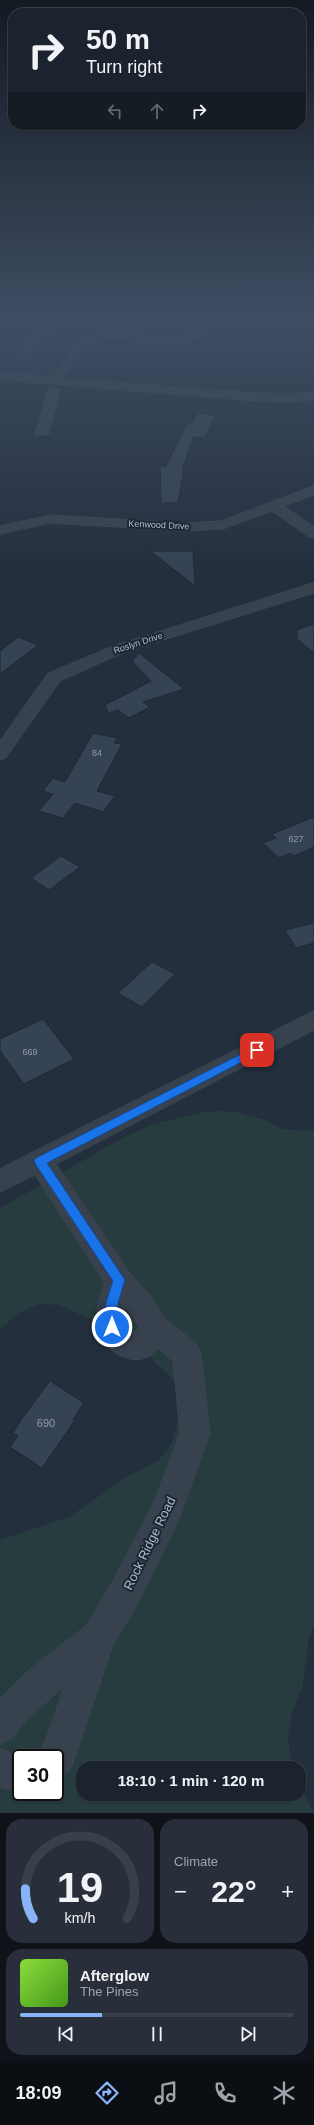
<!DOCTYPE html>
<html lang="en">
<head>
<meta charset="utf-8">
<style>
  body { margin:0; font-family:Arial,sans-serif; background:#282f3a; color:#f1f3f6; height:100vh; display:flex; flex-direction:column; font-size:15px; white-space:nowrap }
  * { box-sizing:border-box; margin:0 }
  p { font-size:13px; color:#a0a4aa }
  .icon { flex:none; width:22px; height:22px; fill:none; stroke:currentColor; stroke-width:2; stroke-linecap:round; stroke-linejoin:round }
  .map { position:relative; height:1813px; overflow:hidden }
  .drawer { display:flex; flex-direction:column; gap:6px; padding:6px; background:#0f1319; flex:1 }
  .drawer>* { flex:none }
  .top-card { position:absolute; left:8px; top:8px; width:298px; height:122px; border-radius:16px; box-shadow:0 1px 3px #0004,0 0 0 1px #39404a; background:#1b232e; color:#f1f3f6; overflow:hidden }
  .speed { position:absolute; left:12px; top:1749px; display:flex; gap:8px; font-size:20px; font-weight:700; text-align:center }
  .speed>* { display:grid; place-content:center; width:52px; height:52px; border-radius:50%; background:#1b232e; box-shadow:0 1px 3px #0004,0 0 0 1px #39404a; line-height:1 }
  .speed .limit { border:2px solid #111; border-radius:6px; background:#fff; color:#111 }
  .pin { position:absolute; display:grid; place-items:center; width:34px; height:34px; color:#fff; margin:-17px; border-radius:8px; box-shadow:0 2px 6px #0006 }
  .me { position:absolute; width:44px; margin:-22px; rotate:0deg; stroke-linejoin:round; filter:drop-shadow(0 0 3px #0008) }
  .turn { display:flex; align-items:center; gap:14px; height:84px; padding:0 12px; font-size:18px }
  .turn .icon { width:52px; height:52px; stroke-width:2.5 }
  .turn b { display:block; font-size:28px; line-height:34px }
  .lanes { display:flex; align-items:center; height:38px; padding:0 12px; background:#0003; justify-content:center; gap:20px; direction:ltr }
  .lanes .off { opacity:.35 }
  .big { font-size:30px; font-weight:700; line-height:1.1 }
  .drawer .tile { flex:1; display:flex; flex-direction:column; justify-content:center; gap:6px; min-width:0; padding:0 14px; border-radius:16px; background:#282f3a }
  .drawer .dial { align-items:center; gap:0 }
  .dial svg { height:104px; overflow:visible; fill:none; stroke:#39404a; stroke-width:7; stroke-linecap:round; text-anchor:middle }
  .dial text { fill:#f1f3f6; stroke:none }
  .song { display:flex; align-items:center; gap:12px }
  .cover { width:48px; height:48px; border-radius:6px; background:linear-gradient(135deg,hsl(90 70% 55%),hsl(100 70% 35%)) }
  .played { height:4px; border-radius:2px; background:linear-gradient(90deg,#8ab4f8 30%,#39404a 30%) }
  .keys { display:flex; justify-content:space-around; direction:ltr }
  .heat { display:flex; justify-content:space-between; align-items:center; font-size:22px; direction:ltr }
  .drawer .tiles { flex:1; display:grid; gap:6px; grid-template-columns:1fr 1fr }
  .tile:last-child { grid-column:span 2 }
  .trip { position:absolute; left:76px; top:1761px; width:230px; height:40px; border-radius:16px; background:#1b232e; box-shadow:0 1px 3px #0004,0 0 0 1px #39404a; font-weight:700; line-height:40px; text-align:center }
  .dock { display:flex; height:64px; justify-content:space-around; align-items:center; background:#0b0e12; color:#a0a4aa }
  .dock .icon { width:28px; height:28px }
  .dock .on { color:#8ab4f8 }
  .dock b { font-size:18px; color:#f1f3f6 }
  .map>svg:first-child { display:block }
  .green { fill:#263c3f; fill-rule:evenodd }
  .building { fill:#364354; stroke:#1f2835 }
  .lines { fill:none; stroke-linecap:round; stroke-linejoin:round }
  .minor-casing { stroke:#414a57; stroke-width:1 }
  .minor { fill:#38414e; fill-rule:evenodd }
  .route { fill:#1a73e8; stroke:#114b97 }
  .labels { text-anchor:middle; stroke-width:4; stroke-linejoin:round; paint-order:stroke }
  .far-street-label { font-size:9px; fill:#b4bcc9; stroke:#1d2633 }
  .number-label { font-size:9px; fill:#929caa }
  .near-number-label { font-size:11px; fill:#929caa }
  .near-street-label { font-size:13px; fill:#b4bcc9; stroke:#1d2633 }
</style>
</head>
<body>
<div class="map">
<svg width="314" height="1813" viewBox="0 0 314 1813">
  <rect width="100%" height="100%" fill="#242f3e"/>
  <path class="green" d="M 219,1111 L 236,1112 L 268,1121 L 283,1129 L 314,1131 L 314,1625 L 309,1639 L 302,1688 L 292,1712 L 288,1739 L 292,1768 L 83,1768 L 83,1794 L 299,1794 L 299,1786 L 314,1813 L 0,1813 L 0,1540 L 71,1516 L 123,1479 L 159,1460 L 172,1443 L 183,1405 L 180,1386 L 139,1347 L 106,1326 L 59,1305 L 39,1304 L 19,1313 L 0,1329 L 0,1208 L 124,1137 L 154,1124 L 203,1112 ZM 21,1758 L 55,1758 L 55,1792 L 21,1792 Z"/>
  <g class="building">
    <polygon points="44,318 56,327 29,361 10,359"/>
    <polygon points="48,385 62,389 50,434 49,436 33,436"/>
    <polygon points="197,413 216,415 204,438 193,437 183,468 184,468 178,503 161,503 160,466 166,467 187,422 191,424"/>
    <polygon points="150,551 193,551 195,586 180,574"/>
    <polygon points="314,624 314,653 297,639 297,630"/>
    <polygon points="18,637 38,645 0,674 0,651"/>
    <polygon points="139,653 184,689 143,702 150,707 129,718 118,710 108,713 105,705 151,681 132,661"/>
    <polygon points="93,733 117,738 114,743 122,744 97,791 115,796 103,812 75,803 63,818 39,811 53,794 43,791 53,778 65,782"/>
    <polygon points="314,817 314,847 294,856 291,853 279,858 263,843 276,838 272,834"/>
    <polygon points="61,856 80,867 49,890 31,878"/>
    <polygon points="314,923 314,943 296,948 285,930"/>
    <polygon points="152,962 175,974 142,1007 118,993"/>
    <polygon points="43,1019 74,1059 24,1084 0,1051 0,1039"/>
    <polygon points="50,1381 84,1403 73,1419 75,1420 42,1468 10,1447 18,1436 13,1433 21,1420"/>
  </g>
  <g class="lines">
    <defs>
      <g id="minor">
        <polygon points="201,317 211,317 204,336 181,344 105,339 87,344 63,378 256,393 297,394 314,391 314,399 297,402 256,401 0,380 0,372 52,377 79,340 105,333 180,338 195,332"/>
        <polygon points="314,486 314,495 284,506 314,527 314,538 309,537 272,511 223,529 185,531 50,523 0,534 0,526 50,515 185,523 221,521"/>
        <polygon points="314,583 314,593 125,652 60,681 6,758 0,760 0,741 48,673 113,646"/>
        <path d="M 314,1011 L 314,1030 L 56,1164 L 129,1272 L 152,1298 L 165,1319 L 197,1344 L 201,1354 L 210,1433 L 179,1519 L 138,1603 L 113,1645 L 72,1766 L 68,1771 L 55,1776 L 55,1758 L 37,1758 L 45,1742 L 65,1685 L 27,1720 L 12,1738 L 0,1744 L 0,1699 L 29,1670 L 87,1625 L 114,1579 L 155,1500 L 180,1433 L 173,1361 L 158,1348 C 140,1373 103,1353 97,1328 C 94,1313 100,1296 105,1283 L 35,1175 L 0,1192 L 0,1169 ZM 126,1309 L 139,1327 L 135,1332 L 133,1331 L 125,1323 Z"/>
        <polygon points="0,1749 24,1758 21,1758 21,1792 24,1792 21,1793 0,1787"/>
      </g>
    </defs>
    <use href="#minor" class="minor-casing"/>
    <use href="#minor" class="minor"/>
  </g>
  <linearGradient id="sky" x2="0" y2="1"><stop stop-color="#141a22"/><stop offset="0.56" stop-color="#3f4d63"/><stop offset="1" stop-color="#3f4d63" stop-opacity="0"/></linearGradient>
  <rect width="314" height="571" fill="url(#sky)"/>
  <path class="route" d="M 257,1046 L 261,1047 L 262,1050 L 261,1052 L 47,1163 L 125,1280 L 118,1303 L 118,1327 L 116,1331 L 112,1333 L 107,1331 C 100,1316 108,1296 113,1281 L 36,1165 L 34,1161 L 36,1158 Z"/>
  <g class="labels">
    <g class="far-street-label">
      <text transform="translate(159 525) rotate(3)" y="3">Kenwood Drive</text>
      <text transform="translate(138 643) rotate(-18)" y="3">Roslyn Drive</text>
    </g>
    <g class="number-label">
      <text x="97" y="756">84</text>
      <text x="296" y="842">627</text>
      <text x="30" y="1055">669</text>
    </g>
    <g class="near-number-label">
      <text x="46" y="1427">690</text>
    </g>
    <g class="near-street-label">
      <text transform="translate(149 1543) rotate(-64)" y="5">Rock Ridge Road</text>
    </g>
  </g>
</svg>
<div class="speed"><div class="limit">30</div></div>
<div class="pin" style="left:257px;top:1050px;background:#d93025"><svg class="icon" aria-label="arrive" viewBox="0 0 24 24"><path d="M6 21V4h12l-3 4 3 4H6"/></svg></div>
<svg class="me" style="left:112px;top:1327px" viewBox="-20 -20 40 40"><circle r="17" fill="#1a73e8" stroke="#fff" stroke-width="3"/><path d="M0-11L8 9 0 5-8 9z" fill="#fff"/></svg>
<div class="trip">18:10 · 1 min · 120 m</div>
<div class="top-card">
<div class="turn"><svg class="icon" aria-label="right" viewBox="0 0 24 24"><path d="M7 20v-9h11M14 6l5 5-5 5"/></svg><div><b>50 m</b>Turn right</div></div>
<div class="lanes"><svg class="icon off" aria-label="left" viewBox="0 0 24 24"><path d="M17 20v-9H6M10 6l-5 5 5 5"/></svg><svg class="icon off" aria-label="ahead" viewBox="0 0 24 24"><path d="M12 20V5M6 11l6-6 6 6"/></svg><svg class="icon" aria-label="right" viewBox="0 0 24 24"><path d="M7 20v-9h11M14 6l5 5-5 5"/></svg></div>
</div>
</div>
<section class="drawer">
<div class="tiles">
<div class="tile dial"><svg viewBox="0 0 100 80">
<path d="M14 69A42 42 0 1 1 86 69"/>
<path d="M14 69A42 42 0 0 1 8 46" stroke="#8ab4f8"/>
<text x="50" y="56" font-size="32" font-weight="700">19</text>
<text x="50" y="72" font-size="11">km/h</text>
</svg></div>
<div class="tile"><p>Climate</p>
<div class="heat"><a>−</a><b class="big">22°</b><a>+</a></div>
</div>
<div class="tile">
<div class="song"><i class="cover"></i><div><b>Afterglow</b><p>The Pines</p></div></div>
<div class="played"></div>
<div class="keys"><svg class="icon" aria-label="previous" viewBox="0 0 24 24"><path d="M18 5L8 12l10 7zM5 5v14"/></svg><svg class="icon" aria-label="pause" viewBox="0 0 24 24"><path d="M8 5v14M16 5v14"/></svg><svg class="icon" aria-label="next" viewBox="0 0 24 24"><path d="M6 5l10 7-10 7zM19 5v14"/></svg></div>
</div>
</div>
</section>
<nav class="dock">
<b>18:09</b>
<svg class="icon on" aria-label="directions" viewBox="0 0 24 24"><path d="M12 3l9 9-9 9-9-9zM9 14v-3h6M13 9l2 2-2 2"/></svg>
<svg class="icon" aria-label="music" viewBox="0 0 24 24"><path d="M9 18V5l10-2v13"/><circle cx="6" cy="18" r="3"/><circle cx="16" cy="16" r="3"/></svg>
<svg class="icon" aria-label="phone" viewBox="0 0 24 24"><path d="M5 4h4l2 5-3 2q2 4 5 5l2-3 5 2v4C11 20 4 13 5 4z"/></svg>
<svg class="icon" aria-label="climate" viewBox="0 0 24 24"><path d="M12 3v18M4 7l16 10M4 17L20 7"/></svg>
</nav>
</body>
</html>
